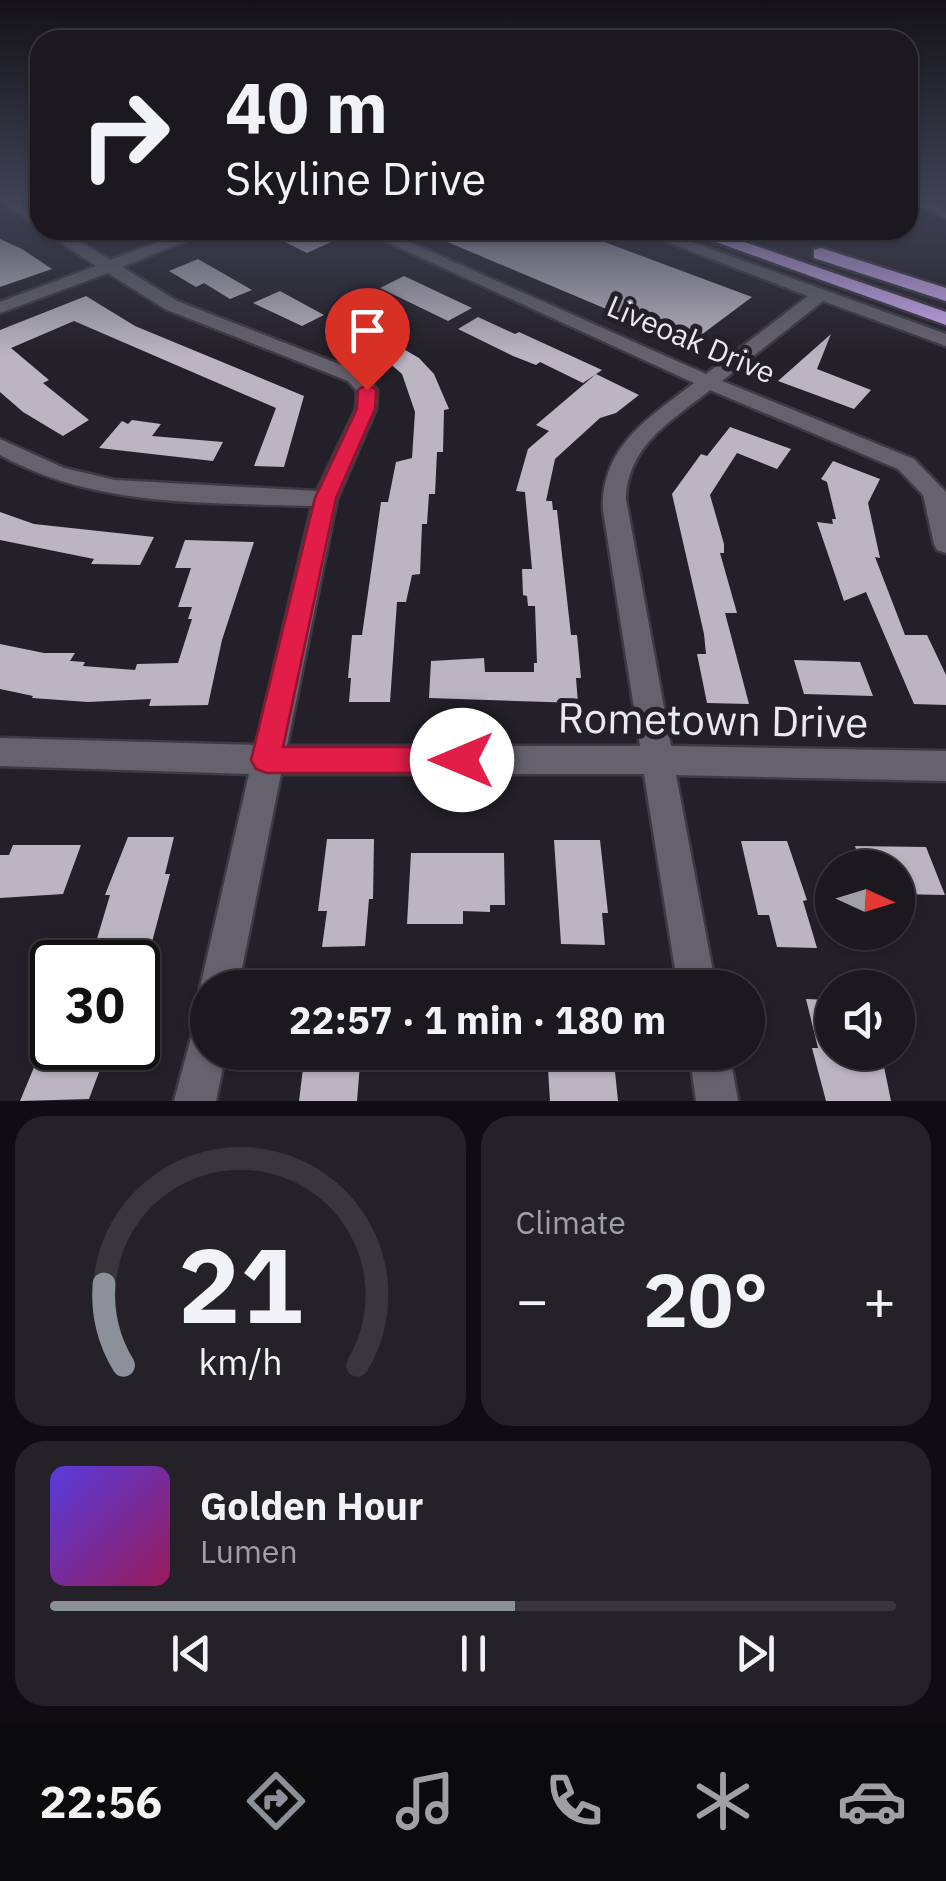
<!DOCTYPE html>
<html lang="en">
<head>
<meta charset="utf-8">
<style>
  body { margin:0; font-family:"IBM Plex Sans",sans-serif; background:#242128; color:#f1f3f6; height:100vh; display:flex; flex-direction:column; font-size:38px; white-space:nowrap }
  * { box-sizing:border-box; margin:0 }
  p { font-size:32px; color:#a0a0a4 }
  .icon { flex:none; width:55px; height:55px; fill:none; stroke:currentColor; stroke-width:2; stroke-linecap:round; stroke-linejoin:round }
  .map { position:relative; height:1101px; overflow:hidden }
  .side { display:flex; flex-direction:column; gap:15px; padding:15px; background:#0f0d11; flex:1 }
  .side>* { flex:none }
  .guide { position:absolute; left:30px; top:30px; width:888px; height:210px; border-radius:30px; box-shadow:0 2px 8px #0004,0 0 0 2px #39373d; background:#1b181f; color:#f1f3f6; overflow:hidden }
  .needle { width:65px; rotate:94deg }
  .buttons { position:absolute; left:815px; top:850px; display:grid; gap:20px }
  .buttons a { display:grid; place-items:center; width:100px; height:100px; border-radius:50%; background:#1b181f; box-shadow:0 2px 8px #0004,0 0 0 2px #39373d; font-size:50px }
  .speed { position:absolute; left:30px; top:940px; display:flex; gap:20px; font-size:50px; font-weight:700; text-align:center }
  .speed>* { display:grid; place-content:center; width:130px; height:130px; border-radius:50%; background:#1b181f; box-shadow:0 2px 8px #0004,0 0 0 2px #39373d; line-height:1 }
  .speed .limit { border:5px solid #111; border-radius:15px; background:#fff; color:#111 }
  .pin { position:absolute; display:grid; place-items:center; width:85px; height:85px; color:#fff; margin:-102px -42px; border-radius:50% 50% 50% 0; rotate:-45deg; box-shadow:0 0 10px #0007 }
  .pin .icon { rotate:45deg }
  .me { position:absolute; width:110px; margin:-55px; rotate:270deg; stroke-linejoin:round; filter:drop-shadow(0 0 8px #0008) }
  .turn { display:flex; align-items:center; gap:35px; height:210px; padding:0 30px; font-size:45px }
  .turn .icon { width:130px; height:130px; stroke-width:2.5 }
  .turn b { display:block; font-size:70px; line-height:85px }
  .big { font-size:75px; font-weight:800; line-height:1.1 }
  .side .tile { flex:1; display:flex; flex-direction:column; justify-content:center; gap:15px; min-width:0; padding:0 35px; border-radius:30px; background:#242128 }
  .side .dial { align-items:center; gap:0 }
  .dial svg { height:260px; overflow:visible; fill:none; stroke:#39373d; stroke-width:7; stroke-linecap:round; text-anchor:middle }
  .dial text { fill:#f1f3f6; stroke:none }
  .song { display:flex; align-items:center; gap:30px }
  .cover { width:120px; height:120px; border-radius:15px; background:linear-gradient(135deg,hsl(250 70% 55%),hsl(330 70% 35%)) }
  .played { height:10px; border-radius:5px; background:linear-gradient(90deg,#8c9099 55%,#39373d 55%) }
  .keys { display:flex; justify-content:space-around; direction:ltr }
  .heat { display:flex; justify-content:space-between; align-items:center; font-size:55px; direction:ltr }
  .side .tiles { flex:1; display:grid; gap:15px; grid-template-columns:1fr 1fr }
  .tile:last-child { grid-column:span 2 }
  .trip { position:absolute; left:190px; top:970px; width:575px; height:100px; border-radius:50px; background:#1b181f; box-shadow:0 2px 8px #0004,0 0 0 2px #39373d; font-weight:800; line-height:100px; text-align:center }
  .menu { display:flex; height:160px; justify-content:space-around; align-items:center; background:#0b0a0c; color:#a0a0a4 }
  .menu .icon { width:70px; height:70px }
  .menu .active { color:#8c9099 }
  .menu b { font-size:45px; color:#f1f3f6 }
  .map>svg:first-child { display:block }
  .building { fill:#bab5c1 }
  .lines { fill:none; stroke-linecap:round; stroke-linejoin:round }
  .minor-casing { stroke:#3e3a43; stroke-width:5 }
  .highway-casing { stroke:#3e3a43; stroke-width:5 }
  .minor { fill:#66626d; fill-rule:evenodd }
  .highway { fill:#ccabf2; fill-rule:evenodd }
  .route { fill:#e11d48; stroke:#92132f; stroke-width:2.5 }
  .labels { text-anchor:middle; stroke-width:10; stroke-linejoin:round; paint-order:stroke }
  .far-street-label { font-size:30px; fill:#ebe8ef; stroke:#242029 }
  .near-street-label { font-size:42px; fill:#ebe8ef; stroke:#242029 }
</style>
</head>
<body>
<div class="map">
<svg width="946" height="1101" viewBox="0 0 946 1101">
  <rect width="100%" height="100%" fill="#242029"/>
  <g class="building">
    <polygon points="261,230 306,230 331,242 307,253"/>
    <polygon points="419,230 572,230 752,297 689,344"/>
    <polygon points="0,239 22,249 52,269 0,287"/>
    <polygon points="198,259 252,290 230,299 204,283 196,287 169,271"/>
    <polygon points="404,276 472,308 448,321 380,288"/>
    <polygon points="280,291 324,315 302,326 253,303"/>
    <polygon points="86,296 135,326 304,396 284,467 254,466 276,408 74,321 11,348 49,380 43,383 89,420 63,436 23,412 0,392 0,330"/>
    <polygon points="347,316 419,358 434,374 449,409 444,410 443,452 437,452 435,494 429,494 427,524 422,524 420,574 412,575 406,602 397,602 390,702 349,702 351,678 348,678 352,635 362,635 381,502 388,502 396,462 412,458 415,412 402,374 372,348 367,351 333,332 346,325 343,323"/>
    <polygon points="478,317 515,334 519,332 602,370 583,383 540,362 536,365 513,356 458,329"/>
    <polygon points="831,334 817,369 871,390 854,409 778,381"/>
    <polygon points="596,374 639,395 616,413 600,418 555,459 546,501 552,501 553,510 557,510 571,635 577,635 581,678 576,678 578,703 429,698 431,661 484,658 485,672 534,672 534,663 537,663 535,606 528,606 527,596 523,595 522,569 532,569 525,492 516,491 528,449 549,431 536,425"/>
    <polygon points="132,420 161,424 152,436 223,442 213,461 99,448 122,421 128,424"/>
    <polygon points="730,427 791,449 777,469 737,453 710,495 724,544 724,553 720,553 737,613 725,613 749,704 707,703 697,654 706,654 704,634 672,494 701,454 707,456"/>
    <polygon points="833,461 880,479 868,503 880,558 875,557 905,635 927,635 946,675 946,705 914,704 866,592 844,601 817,522 833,524 832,519 836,519 827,482 821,479"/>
    <polygon points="0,512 34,524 154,537 140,565 91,564 94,559 0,540"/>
    <polygon points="185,540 254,542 222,640 208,705 149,706 151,699 88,702 32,698 33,696 0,689 0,644 44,653 75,653 70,661 85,662 83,666 135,670 137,664 178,663 192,619 188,619 192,607 178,607 191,568 175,568"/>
    <polygon points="794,660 860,662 873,696 804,694"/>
    <polygon points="128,837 174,837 165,874 170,874 152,942 96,942 110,895 105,895"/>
    <polygon points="327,839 374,839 373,899 369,899 365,946 322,947 327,911 318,911"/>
    <polygon points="554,840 600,840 608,913 602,913 605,945 561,944"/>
    <polygon points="741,841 787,841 807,900 803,901 817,948 777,947 769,915 758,915"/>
    <polygon points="13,845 81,845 63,894 0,898 0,855 9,855"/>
    <polygon points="855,846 926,847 945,895 898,894 898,868 862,868"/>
    <polygon points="411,853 504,853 505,905 490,905 490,912 463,911 463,924 407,924"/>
    <polygon points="806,999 832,1000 832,1052 881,1052 891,1101 826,1101 812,1048 818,1048"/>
    <polygon points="42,1048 108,1048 89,1099 20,1101"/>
    <polygon points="305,1052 361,1052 357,1101 299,1101"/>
    <polygon points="547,1052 613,1052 618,1101 550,1101"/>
  </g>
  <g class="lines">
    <defs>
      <g id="minor">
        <polygon points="0,201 15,201 40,217 40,228"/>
        <polygon points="908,201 926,201 946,209 946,218"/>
        <path d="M 42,230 L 61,230 L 110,260 L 191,230 L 213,230 L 122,267 L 177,301 L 362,373 L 377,390 L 376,409 L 337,499 L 287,746 L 640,746 L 603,510 C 601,446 649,418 694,383 L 361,230 L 382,230 L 706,374 L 808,296 L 636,230 L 658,230 L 946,334 L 946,346 L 823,301 L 722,381 L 914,459 L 946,492 L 946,553 L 937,550 L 934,544 L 923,495 L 898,469 L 710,390 C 672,421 628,444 626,499 L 671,746 L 946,751 L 946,781 L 676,775 L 716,988 L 678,988 L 644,774 L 281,774 L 238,988 L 208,988 L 205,1002 L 200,988 L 249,774 L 0,766 L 0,738 L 256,745 L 312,506 C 205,502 96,508 0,455 L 0,439 L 64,468 L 115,480 L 317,491 L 356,409 L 357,391 L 348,381 L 165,309 L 108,273 L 0,313 L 0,302 L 96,266 Z"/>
        <polygon points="208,1021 208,1052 226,1052 216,1101 174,1101 194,1027"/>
        <polygon points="689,1052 729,1052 738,1101 696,1101"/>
      </g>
      <g id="highway">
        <polygon points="683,230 710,230 946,312 946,325"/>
        <polygon points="821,248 946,288 946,301 814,258 814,250"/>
      </g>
    </defs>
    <use href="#minor" class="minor-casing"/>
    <use href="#highway" class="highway-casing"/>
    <use href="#minor" class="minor"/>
    <use href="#highway" class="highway"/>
  </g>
  <linearGradient id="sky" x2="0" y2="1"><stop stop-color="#141217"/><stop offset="0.56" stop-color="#3f4254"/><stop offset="1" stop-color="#3f4254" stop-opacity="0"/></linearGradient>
  <rect width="946" height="356" fill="url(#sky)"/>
  <polygon class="route" points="367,384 376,390 375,409 336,498 283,747 462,747 472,751 476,760 472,769 462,773 266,773 256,769 251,760 315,498 357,409 358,390"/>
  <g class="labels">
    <g class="far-street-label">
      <text transform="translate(691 340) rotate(23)" y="10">Liveoak Drive</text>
    </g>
    <g class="near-street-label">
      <text transform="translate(713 720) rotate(1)" y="15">Rometown Drive</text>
    </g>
  </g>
</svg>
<div class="buttons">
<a><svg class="needle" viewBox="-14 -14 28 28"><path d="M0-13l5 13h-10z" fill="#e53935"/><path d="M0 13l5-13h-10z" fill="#a0a0a4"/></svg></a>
<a><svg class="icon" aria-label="sound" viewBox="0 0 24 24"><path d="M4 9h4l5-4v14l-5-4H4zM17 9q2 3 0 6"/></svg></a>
</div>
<div class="speed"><div class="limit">30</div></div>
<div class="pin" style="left:367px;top:390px;background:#d93025"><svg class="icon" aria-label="arrive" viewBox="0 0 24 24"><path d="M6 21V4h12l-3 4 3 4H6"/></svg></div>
<svg class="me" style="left:462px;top:760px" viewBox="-20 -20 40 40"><circle r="19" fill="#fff"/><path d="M0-13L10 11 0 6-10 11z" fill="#e11d48"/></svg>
<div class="trip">22:57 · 1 min · 180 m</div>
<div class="guide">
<div class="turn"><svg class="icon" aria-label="right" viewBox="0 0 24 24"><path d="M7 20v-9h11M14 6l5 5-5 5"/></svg><div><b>40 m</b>Skyline Drive</div></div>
</div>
</div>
<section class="side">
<div class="tiles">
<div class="tile dial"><svg viewBox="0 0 100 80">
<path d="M14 69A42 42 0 1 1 86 69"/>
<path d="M14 69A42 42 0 0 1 8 44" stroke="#8c9099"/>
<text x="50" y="56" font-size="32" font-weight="700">21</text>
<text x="50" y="72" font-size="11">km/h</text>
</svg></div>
<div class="tile"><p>Climate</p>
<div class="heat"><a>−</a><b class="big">20°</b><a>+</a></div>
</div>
<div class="tile">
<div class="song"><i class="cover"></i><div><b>Golden Hour</b><p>Lumen</p></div></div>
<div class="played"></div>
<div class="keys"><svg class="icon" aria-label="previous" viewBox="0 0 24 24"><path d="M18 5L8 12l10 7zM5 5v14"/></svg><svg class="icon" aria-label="pause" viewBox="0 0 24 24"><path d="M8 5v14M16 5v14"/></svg><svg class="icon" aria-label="next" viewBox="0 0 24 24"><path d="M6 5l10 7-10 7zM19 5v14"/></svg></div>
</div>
</div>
</section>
<nav class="menu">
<b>22:56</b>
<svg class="icon active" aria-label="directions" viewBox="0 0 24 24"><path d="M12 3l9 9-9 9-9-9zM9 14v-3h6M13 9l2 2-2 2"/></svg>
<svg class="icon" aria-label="music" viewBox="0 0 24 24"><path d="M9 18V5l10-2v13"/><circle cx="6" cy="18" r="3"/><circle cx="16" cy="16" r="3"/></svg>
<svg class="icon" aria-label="phone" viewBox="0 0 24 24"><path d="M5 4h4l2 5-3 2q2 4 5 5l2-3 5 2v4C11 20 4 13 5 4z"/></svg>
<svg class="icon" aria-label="climate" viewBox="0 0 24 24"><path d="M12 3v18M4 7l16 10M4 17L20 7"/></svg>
<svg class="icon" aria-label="car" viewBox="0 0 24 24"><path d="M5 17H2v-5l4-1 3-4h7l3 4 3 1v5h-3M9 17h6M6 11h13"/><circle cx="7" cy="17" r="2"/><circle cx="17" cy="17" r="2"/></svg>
</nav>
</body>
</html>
